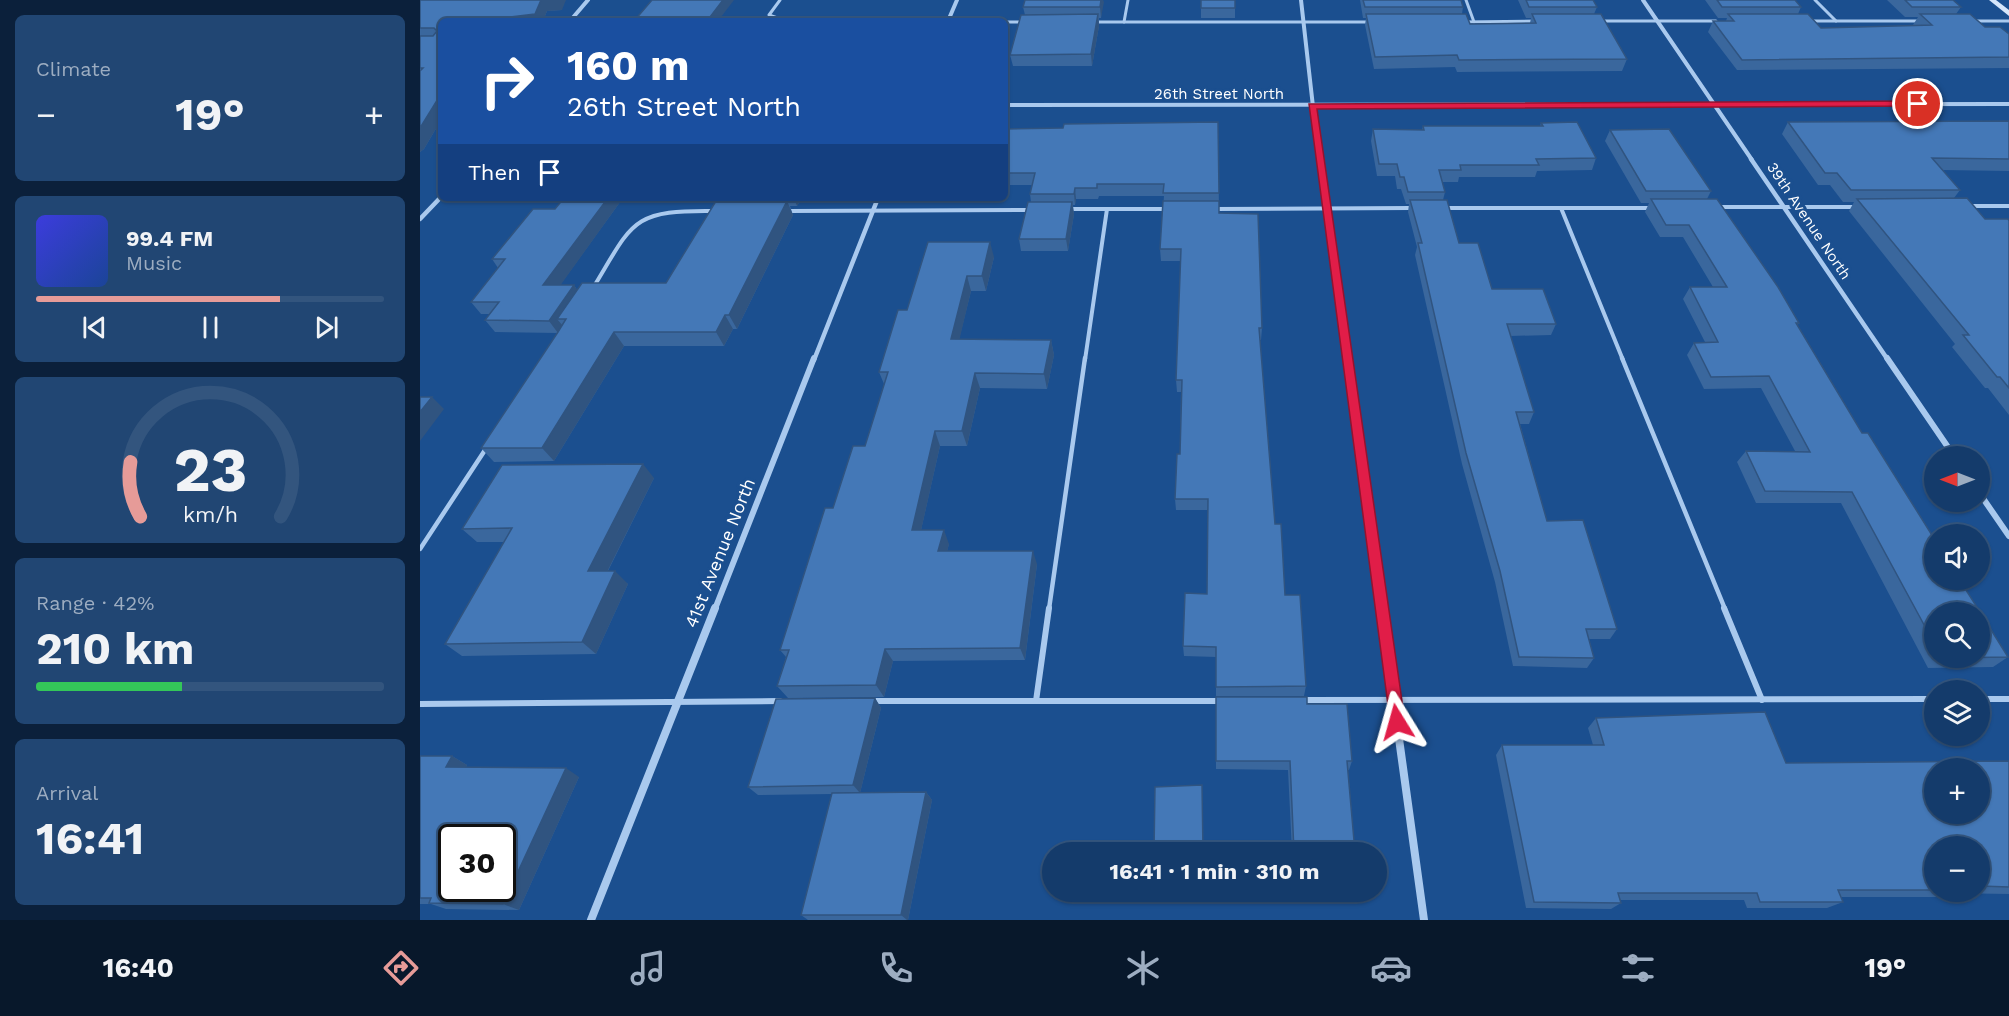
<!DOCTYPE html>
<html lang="en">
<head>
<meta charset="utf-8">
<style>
  body { margin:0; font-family:"Work Sans",sans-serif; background:#214673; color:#f1f3f6; height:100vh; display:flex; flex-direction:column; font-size:22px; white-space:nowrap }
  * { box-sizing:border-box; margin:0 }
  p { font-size:20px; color:#9dadc1 }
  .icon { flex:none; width:33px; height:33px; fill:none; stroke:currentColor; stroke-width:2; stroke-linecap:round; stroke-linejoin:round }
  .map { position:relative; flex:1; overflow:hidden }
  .panel { display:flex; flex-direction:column; gap:15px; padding:15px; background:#0b203b; width:420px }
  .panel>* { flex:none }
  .top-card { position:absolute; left:18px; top:18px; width:570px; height:183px; border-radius:9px; box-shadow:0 2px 4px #0004,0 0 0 2px #33557e; background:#1a4fa0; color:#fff; overflow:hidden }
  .needle { width:39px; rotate:270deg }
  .fabs { position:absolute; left:1504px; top:446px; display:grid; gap:12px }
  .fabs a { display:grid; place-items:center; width:66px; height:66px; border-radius:50%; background:#143b6b; box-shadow:0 2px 4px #0004,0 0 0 2px #33557e; font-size:30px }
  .speed { position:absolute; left:18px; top:824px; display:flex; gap:12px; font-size:30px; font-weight:700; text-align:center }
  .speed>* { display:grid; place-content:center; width:78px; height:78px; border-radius:50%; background:#143b6b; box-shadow:0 2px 4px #0004,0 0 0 2px #33557e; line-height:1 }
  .speed .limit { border:3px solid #111; border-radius:9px; background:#fff; color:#111 }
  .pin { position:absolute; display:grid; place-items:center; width:51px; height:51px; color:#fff; margin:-26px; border:3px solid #fff; border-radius:50%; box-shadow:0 2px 6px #0007 }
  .me { position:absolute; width:66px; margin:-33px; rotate:352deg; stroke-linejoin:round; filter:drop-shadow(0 0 4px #0008) }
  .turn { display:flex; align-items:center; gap:21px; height:126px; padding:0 30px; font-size:27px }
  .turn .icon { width:78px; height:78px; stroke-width:2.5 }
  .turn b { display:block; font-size:42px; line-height:51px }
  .then { display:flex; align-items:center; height:57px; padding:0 30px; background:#0003; gap:12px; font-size:22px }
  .big { font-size:45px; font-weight:700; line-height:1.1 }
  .panel .tile { flex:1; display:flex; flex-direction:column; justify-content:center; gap:9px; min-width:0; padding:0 21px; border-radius:9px; background:#214673 }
  .panel .dial { align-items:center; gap:0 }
  .dial svg { height:156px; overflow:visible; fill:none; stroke:#33557e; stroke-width:7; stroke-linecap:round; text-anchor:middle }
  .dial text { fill:#f1f3f6; stroke:none }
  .song { display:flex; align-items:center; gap:18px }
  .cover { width:72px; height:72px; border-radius:9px; background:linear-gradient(135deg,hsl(240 70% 55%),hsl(220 70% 35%)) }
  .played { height:6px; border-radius:3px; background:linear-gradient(90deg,#e69b98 70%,#33557e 70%) }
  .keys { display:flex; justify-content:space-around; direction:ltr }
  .heat { display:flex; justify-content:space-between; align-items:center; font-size:33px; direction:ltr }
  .charge { height:9px; border-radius:4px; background:linear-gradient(90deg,#34c759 42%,#33557e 0) }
  .trip { position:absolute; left:622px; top:842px; width:345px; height:60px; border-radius:30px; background:#143b6b; box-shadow:0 2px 4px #0004,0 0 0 2px #33557e; font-weight:700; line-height:60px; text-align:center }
  .dock { display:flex; height:96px; justify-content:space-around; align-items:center; background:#08182b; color:#9dadc1 }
  .dock .icon { width:42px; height:42px }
  .dock .current { color:#e69b98 }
  .dock b { font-size:27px; color:#f1f3f6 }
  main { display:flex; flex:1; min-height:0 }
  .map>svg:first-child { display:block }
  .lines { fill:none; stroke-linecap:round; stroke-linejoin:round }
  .service-far3 { stroke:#a9c9ee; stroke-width:3 }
  .service-far2 { stroke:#a9c9ee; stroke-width:4 }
  .service-far1 { stroke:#a9c9ee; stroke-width:4.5 }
  .service { stroke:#a9c9ee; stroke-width:6 }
  .minor-far3 { stroke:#a9c9ee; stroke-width:4 }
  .minor-far2 { stroke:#a9c9ee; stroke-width:4.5 }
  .minor-far1 { stroke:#a9c9ee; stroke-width:6 }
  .minor { stroke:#a9c9ee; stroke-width:8 }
  .secondary { fill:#d6e6fa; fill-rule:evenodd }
  .wall { fill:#3a679d; fill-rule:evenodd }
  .shaded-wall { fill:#305480 }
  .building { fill:#4478b7; stroke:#305480; stroke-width:1.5; fill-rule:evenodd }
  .route { fill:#e11d48; stroke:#92132f; stroke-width:1.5 }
  .labels { text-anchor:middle; stroke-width:6; stroke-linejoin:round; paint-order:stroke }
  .far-street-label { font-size:15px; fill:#fff; stroke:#1b4f8f }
  .street-label { font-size:18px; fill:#fff; stroke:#1b4f8f }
</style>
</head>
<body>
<main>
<section class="panel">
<div class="tile"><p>Climate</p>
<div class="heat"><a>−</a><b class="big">19°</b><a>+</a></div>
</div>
<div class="tile">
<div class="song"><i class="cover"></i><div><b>99.4 FM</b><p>Music</p></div></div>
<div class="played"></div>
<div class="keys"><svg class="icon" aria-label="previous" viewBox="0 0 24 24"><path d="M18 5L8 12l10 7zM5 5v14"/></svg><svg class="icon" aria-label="pause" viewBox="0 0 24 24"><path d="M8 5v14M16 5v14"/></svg><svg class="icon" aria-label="next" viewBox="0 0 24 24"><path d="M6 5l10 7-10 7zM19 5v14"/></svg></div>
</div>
<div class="tile dial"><svg viewBox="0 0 100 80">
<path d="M14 69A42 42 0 1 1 86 69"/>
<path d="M14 69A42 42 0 0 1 9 41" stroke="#e69b98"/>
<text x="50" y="56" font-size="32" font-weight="700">23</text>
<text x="50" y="72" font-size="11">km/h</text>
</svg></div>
<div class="tile"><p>Range · 42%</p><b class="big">210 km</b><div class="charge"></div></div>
<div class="tile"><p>Arrival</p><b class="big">16:41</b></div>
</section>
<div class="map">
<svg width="1589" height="920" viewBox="0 0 1589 920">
  <rect width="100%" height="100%" fill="#1b4f8f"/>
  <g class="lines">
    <g class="service-far3">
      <polyline points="360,0 349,15 366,21"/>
      <polyline points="1046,0 1054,22"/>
      <polyline points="1395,0 1416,21"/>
      <polyline points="1182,21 1296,21"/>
      <polyline points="1389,21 1500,21"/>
      <polyline points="1554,21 1589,21"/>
      <polyline points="585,22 603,22"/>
      <polyline points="675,22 951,22"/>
      <polyline points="704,22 708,0"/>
      <polyline points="1044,22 1116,21"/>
    </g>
    <g class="service-far2">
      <polyline points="1550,206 1589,206"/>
      <polyline points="1298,207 1436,207"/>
      <polyline points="1025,208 1232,208"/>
      <polyline points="1141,208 1203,360"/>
      <polyline points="650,209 746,209"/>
      <polyline points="794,209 992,208"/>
      <polyline points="368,211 611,210"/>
      <path d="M 173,288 C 213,222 211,210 293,211"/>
      <polyline points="665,360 687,209"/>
    </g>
    <g class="service-far1">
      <polyline points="1202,358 1305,609"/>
      <polyline points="0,549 67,447"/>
      <polyline points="629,609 665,358"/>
    </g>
    <g class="service">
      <polyline points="1304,608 1342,700"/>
      <polyline points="1560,699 1589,699"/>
      <polyline points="882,700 1515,699"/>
      <polyline points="453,701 801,701"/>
      <polyline points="616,701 629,608"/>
      <polyline points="0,704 360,701"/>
    </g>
    <g class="minor-far3">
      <polyline points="881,0 899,160"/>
      <polyline points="1223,0 1332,160"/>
      <polyline points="150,21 168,0"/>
      <polyline points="528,21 537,0"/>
      <polyline points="585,105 1589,104"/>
    </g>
    <g class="minor-far2">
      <polyline points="899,159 927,360"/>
      <polyline points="1331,159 1468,360"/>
      <polyline points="0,219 21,197"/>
      <polyline points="394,360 458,198"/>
    </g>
    <g class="minor-far1">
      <polyline points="927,358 961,609"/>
      <polyline points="1467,358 1534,456"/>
      <polyline points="1560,494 1589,536"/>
      <polyline points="295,609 394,358"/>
    </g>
    <g class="minor">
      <polyline points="961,608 1004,920"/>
      <polyline points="171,920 295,608"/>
    </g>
    <polygon class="secondary" points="1569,0 1576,0 1589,10 1589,16"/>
  </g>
  <g class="wall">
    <polygon points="0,0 142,10 127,11 123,21 21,21 21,120 4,149 0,152"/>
    <polygon points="605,0 683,0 681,18 679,18 679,26 672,66 593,66 590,55 605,15 603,7"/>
    <polygon points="781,0 815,8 815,18 781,18"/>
    <polygon points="940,0 1041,0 1043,7 1042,14 1050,24 1110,23 1111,18 1106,18 1098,0 1173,0 1177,7 1174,14 1207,59 1202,71 1037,72 1035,67 954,69 945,25 946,18 943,18"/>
    <polygon points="1285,0 1375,0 1381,7 1378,14 1401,28 1494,26 1493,25 1498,17 1485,17 1467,0 1533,0 1541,7 1536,14 1565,27 1589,34 1589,68 1317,70 1288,32 1293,21 1306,21 1307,18 1298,18"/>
    <polygon points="1589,121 1589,171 1522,170 1540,190 1534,198 1565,219 1589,221 1589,415 1568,388 1565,388 1532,347 1535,344 1429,211 1434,202 1423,202 1410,185 1398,185 1362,134 1368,122"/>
    <polygon points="798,122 799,213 842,328 841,340 840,340 855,524 865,595 886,686 884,696 796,696 796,657 764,656 763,646 787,594 788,510 756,510 755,499 760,454 761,392 757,392 756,380 761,261 741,261 740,249 744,196 679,196 678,199 656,199 655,205 653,205 654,214 648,251 601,251 599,239 611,202 610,194 612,185 585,185 585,129 643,128"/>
    <polygon points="1121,123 1176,158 1172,170 1117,171 1115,177 1039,177 1038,182 1022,182 1025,192 1023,200 1039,243 1072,289 1136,324 1131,335 1090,336 1114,412 1109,424 1100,424 1127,521 1197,629 1190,639 1169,639 1174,658 1167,668 1093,666 1075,582 1042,464 995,255 997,247 988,212 989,204 986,204 981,189 977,189 975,176 957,176 951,141 953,129 1002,130 1003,126 1120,126"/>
    <polygon points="1190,130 1291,191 1287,199 1379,323 1377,326 1515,612 1515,657 1588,657 1573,667 1508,668 1421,503 1336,503 1317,462 1326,451 1375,451 1341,388 1284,389 1267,355 1274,343 1285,342 1263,299 1270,287 1293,287 1263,237 1240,237 1225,212 1229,203 1221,203 1185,141"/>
    <polygon points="203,198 140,285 154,285 157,290 246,283 305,201 304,198 382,198 377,206 370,206 373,215 317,329 313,329 304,346 204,346 134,461 74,462 61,448 138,333 75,332 65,320 70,314 61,314 51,302 78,268 72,259 135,209"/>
    <polygon points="574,257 566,291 551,291 539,339 631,340 634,355 627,389 560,388 547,446 520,446 501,530 529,544 527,551 617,564 605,660 473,661 464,697 368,698 357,686 366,657 360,650 413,508 445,446 464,384 459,372 487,310"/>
    <polygon points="234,478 188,571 208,584 176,654 42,656 25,644 84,542 57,542 42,529"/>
    <polygon points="796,697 887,704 932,761 929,770 928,770 935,852 872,852 868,770 796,769"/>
    <polygon points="455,698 461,708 440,793 506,792 512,800 488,920 388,920 381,915 412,794 338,795 328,787"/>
    <path d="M 1176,718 L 1366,763 L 1589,761 L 1589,894 L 1526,893 L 1517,897 L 1421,897 L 1423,902 L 1407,908 L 1327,908 L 1324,900 L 1200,900 L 1201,903 L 1191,909 L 1106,908 L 1076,755 L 1082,745 L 1173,745 L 1168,728 ZM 1515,846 L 1560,846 L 1560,891 L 1515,891 Z"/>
    <polygon points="0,756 32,756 47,765 46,767 159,777 99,910 26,909 11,904 0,904"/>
    <polygon points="784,891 784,902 734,902 733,896"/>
    <polygon points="874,891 938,891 939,898 936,904 874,904"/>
  </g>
  <g class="shaded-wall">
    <polygon points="121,0 146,0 142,10 127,11 123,21 66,21 67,20"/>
    <polygon points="303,0 314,0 298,21 287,21"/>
    <polygon points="681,0 683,0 684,2 681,18 680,7"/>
    <polygon points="678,14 679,26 672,66 671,54"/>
    <polygon points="21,94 21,120 4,149 0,152 0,128"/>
    <polygon points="655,188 656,199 655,205 654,194"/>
    <polygon points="188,198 203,198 132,297 123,285"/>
    <polygon points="374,198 382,198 377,206"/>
    <polygon points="367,201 373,215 317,329 309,315"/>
    <polygon points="652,202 654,214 648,251 646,239"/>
    <polygon points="570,242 574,257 566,291 562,276"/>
    <polygon points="547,276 551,291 536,354 531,339"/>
    <polygon points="154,285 162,297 137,319 143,326 138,333 129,321"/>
    <polygon points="305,315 313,329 304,346 296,332"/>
    <polygon points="194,332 204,346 134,461 122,448"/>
    <polygon points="631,340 634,355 627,389 624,374"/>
    <polygon points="555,373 560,388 547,446 542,431"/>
    <polygon points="12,397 24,409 0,441 0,412"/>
    <polygon points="515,431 520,446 498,544 492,530"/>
    <polygon points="223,464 234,478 181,584 168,571"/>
    <polygon points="524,530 529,544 524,564 518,551"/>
    <polygon points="613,551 617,564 605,660 600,648"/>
    <polygon points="195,571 208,584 176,654 162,642"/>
    <polygon points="465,649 473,661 464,697 456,685"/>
    <polygon points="455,698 461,708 440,793 433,785"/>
    <polygon points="32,756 47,765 42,775 26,767"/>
    <polygon points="146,768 159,777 99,910 83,904"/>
    <polygon points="506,792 512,800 488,920 487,920 481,915"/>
  </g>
  <g class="building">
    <polygon points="0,0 124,0 121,0 115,14 67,20 66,21 21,21 21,94 0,128 0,71 3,68 0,68 0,36 13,36 17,31 14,28 0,28"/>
    <polygon points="232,0 303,0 287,21 214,21"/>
    <polygon points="605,0 681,0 680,7 603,7"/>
    <rect x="781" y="0" width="34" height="8"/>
    <polygon points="943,0 1041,0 1043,7 945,7"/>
    <polygon points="1106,0 1173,0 1177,7 1109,7"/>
    <polygon points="1297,0 1375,0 1381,7 1302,7"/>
    <polygon points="1485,0 1533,0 1541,7 1492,7"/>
    <polygon points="678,14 671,54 590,55 601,15"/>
    <polygon points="946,14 1046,14 1050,24 1116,23 1112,14 1181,14 1207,59 1039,60 1037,55 955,57"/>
    <polygon points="1308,14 1388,14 1401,28 1512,25 1500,14 1550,14 1565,27 1580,27 1589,34 1589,57 1322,60 1293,21 1314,21"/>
    <polygon points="1589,121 1589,159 1512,158 1540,190 1431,190 1417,173 1405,173 1368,122"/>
    <polygon points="798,122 799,193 743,193 744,184 677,184 677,188 655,188 654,194 610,194 615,173 585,173 585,129 643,128 644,124"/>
    <polygon points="1157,122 1176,158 1116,159 1119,165 1040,165 1041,170 1019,170 1025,192 988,192 984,177 980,177 977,164 959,164 953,129 1004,130 1003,126 1123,126 1121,123"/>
    <polygon points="1249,129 1291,191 1226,191 1190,130"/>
    <polygon points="144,198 188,198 123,285 154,285 129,321 65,320 79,302 51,302 85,259 72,259 113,209 135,209"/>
    <polygon points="1547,198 1565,219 1588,219 1589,221 1589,388 1580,377 1577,377 1543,335 1549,335 1437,199"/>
    <polygon points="1231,199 1297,199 1358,287 1379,323 1376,323 1442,433 1448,433 1515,540 1515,579 1539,579 1560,612 1515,612 1515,645 1432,492 1345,491 1326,451 1390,452 1349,376 1291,377 1274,343 1298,342 1270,287 1307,287 1269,225 1246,225"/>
    <polygon points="990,200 1027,200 1039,243 1058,243 1072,289 1123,289 1136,324 1087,324 1114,412 1096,412 1127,521 1163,520 1197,629 1166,629 1174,658 1099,657 1080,571 1046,453 998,243 1002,243"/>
    <polygon points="296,201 367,201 309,315 305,315 296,332 194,332 122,448 61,448 138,332 146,319 137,319 162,283 246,283"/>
    <polygon points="743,201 799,201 799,213 838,214 842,328 839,328 855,524 861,524 865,595 880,595 886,686 796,687 796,647 763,646 765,593 787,594 788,499 755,499 757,454 760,454 762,380 756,380 761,249 740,249"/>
    <polygon points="608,202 652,202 646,239 599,239"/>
    <polygon points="508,242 570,242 562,276 547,276 531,339 631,340 624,374 555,373 542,431 515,431 492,530 524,530 518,551 613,551 600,648 465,649 456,685 357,686 369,650 360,650 405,508 413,508 433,446 445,446 468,372 459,372 478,310 487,310"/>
    <polygon points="0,397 12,397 0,412"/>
    <polygon points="223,464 168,571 195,571 162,642 25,644 92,528 42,529 82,465"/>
    <polygon points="1560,612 1588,657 1522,658 1522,657 1560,657"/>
    <polygon points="796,697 887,697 887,704 927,704 932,761 927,761 935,852 874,852 870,761 796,761"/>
    <polygon points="455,698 433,785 328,787 356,699"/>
    <path d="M 1345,712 L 1366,763 L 1589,761 L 1589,887 L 1560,886 L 1560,846 L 1515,846 L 1515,890 L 1418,890 L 1423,902 L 1340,902 L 1337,893 L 1198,893 L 1201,903 L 1114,902 L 1082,745 L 1184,745 L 1176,718 ZM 1515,768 L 1560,768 L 1560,813 L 1515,813 Z"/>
    <path d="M 0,756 L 32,756 L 26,767 L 146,768 L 83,904 L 9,903 L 11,898 L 0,898 ZM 32,837 L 82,837 L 82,888 L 32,888 Z"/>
    <polygon points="782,785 783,852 734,852 735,787"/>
    <polygon points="506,792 481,915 381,915 412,793"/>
    <rect x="733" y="891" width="50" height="5"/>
    <polygon points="876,891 938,891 939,898 876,898"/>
  </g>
  <polygon class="route" points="1498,101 1503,104 1501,106 897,109 985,722 983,728 977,730 971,728 889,104"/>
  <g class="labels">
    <g class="far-street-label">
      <text x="799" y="99">26th Street North</text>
      <text transform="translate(1389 221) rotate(56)" y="5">39th Avenue North</text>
    </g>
    <g class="street-label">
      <text transform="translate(300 553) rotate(-68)" y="6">41st Avenue North</text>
    </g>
  </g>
</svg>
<div class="fabs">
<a><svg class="needle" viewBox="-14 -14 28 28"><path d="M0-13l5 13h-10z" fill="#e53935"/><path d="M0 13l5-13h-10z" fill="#9dadc1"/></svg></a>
<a><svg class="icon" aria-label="sound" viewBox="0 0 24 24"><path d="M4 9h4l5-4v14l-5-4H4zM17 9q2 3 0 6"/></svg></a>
<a><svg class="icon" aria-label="search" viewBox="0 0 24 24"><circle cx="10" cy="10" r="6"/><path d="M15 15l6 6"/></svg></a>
<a><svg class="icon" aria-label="layers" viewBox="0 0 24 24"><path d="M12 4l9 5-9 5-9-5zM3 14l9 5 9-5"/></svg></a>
<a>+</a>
<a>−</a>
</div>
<div class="speed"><div class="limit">30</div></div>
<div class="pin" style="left:1498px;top:104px;background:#d93025"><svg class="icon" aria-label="arrive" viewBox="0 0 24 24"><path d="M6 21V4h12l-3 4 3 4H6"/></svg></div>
<svg class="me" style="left:977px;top:722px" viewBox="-20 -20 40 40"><path d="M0-17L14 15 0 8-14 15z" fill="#e11d48" stroke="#fff" stroke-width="4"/></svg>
<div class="trip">16:41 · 1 min · 310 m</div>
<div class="top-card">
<div class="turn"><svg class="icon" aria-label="right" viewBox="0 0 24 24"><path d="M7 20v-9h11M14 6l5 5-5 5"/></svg><div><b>160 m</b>26th Street North</div></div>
<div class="then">Then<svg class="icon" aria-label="arrive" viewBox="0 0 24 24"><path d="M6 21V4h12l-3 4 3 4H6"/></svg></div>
</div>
</div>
</main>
<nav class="dock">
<b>16:40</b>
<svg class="icon current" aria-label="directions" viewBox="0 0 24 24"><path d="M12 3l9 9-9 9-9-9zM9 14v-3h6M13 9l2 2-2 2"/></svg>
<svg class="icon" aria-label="music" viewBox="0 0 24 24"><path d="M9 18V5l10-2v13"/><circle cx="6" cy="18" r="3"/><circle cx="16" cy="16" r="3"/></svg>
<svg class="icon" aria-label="phone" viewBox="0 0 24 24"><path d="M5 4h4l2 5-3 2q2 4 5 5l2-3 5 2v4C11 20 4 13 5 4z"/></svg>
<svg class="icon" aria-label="climate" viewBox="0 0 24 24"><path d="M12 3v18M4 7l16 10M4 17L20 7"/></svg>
<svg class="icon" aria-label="car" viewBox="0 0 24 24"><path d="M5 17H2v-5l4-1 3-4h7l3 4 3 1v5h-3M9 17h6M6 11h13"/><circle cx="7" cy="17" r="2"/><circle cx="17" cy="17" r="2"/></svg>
<svg class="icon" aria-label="filters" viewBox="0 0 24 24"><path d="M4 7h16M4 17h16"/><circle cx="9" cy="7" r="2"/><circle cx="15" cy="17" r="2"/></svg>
<b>19°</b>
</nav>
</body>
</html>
